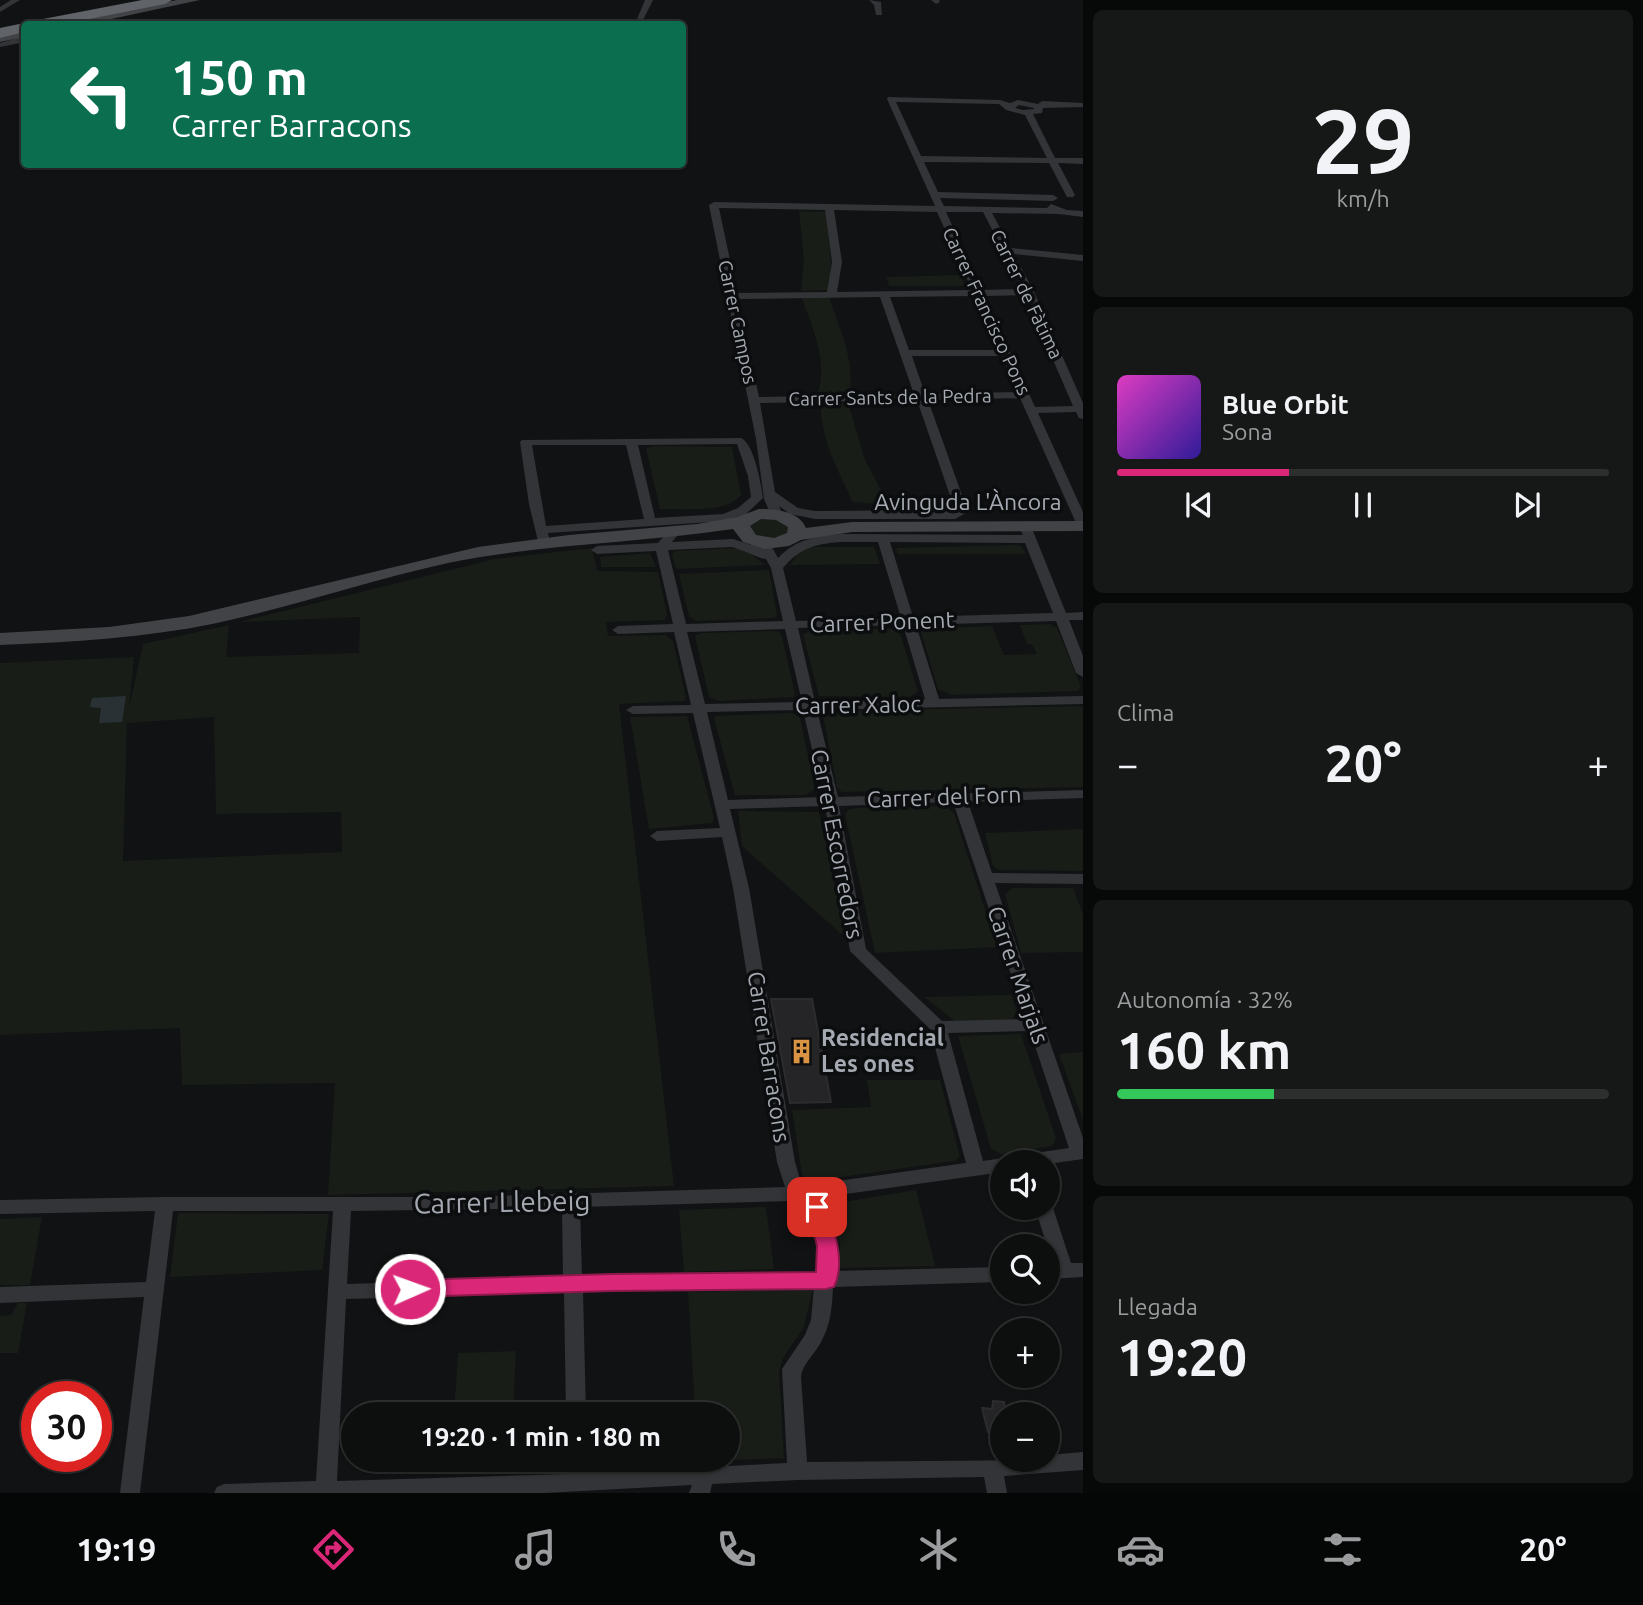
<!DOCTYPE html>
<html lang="es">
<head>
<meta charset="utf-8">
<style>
  body { margin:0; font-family:Ubuntu,sans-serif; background:#161717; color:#f1f3f6; height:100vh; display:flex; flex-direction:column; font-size:26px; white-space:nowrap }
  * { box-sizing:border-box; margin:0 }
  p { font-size:23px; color:#9a9c9e }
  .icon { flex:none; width:38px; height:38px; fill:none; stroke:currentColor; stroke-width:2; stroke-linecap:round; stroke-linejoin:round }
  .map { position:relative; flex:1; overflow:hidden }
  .sheet { display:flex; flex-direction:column; gap:10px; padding:10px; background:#070808; width:560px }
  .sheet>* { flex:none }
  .hud { position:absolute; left:21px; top:21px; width:665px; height:147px; border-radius:7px; box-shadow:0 2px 5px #0004,0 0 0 2px #2d2e2e; background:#0b6e4f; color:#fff; overflow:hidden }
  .tools { position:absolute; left:990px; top:1150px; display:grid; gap:14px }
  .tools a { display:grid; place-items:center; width:70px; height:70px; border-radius:50%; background:#0d0e0e; box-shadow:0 2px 5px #0004,0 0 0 2px #2d2e2e; font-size:35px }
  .speed { position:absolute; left:21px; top:1381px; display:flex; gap:14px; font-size:35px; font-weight:700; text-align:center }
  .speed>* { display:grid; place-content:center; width:91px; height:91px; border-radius:50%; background:#0d0e0e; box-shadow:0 2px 5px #0004,0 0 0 2px #2d2e2e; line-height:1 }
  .speed .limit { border:10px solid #d22; background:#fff; color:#111 }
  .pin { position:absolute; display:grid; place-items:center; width:60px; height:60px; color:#fff; margin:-30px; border-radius:14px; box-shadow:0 4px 10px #0006 }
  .me { position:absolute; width:77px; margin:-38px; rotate:88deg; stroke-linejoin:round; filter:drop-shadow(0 0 5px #0008) }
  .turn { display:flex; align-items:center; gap:24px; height:147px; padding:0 35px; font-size:32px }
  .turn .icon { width:91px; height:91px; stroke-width:2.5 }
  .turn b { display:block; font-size:49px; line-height:60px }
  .big { font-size:52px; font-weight:700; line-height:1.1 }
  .sheet .tile { flex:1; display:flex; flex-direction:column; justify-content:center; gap:10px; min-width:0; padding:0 24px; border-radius:10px; background:#161717 }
  .sheet .dial { align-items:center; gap:0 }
  .dial b { font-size:91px; line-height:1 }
  .song { display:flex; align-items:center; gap:21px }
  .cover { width:84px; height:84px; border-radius:10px; background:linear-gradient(135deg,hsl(310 70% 55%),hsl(250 70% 35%)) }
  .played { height:7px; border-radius:4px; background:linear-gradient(90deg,#db2777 35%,#2d2e2e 35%) }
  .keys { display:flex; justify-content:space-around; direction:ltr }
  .heat { display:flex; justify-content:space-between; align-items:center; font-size:38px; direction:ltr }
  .charge { height:10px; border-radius:5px; background:linear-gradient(90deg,#34c759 32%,#2d2e2e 0) }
  .trip { position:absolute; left:341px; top:1402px; width:399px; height:70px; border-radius:35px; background:#0d0e0e; box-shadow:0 2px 5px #0004,0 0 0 2px #2d2e2e; font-weight:700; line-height:70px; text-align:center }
  .tab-bar { display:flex; height:112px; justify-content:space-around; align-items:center; background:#050606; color:#9a9c9e }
  .tab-bar .icon { width:49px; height:49px }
  .tab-bar .on { color:#db2777 }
  .tab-bar b { font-size:32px; color:#f1f3f6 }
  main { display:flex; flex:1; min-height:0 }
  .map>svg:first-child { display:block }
  .green { fill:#181d18; fill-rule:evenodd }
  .water { fill:#2a3135 }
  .building { fill:#252527; stroke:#2c2c2e; stroke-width:2 }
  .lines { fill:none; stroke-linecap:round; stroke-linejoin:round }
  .street { fill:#333437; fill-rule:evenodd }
  .secondary { fill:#414347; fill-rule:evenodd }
  .highway { fill:#606368; fill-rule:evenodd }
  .route { fill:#db2777; stroke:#8e194d; stroke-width:2 }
  .labels { text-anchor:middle; stroke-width:7; stroke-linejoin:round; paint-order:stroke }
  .far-street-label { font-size:19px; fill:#a5aab2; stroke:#0c0d0e }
  .street-label { font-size:23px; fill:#a5aab2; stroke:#0c0d0e }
  .poi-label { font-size:23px; font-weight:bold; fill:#a5aab2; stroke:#0c0d0e; text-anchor:start }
  .near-street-label { font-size:28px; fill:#a5aab2; stroke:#0c0d0e }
</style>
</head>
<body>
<main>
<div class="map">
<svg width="1083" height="1493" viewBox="0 0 1083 1493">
  <rect width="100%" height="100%" fill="#111213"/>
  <g class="green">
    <polygon points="799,211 826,212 831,265 829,290 801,291 804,260"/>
    <polygon points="961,275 965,286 889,286 886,277"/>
    <path d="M 829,297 C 841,334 854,355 850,395 L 818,392 C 828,361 812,327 802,298 Z"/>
    <path d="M 848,403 L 865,460 L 889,505 L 853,502 C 836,466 823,444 820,404 Z"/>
    <path d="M 655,446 L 732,447 L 741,495 C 726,514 683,508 660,509 L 646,448 Z"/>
    <polygon points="768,514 798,531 762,543 743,522"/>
    <polygon points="1014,545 1021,546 1026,554 897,554 896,548"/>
    <polygon points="809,547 874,547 880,564 790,565 799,552"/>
    <path d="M 592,548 L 597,571 L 658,572 L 667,614 L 665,620 L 606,622 L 608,636 L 666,635 L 673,641 L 686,697 L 684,701 L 619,704 L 674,1186 L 328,1195 L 335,1083 L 182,1085 L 180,1028 L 0,1035 L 0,663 L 134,657 L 129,708 L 143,644 L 229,625 L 226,657 L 359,653 L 360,617 L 239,622 L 495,559 ZM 214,717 L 216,814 L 341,812 L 342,852 L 123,861 L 127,723 Z"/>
    <polygon points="737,548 750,553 765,565 676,569 672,554 675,551"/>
    <polygon points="650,553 656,567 601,567 600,557"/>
    <polygon points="769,570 777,615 774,618 696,621 689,616 679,574"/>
    <polygon points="1050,624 1057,628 1081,687 1078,691 951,695 938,689 921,632 925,629 992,626 1004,655 1037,654 1032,644 1027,644 1020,625"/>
    <polygon points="889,629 897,630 901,636 918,692 908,697 819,696 803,634 813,630"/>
    <polygon points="774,631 779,632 782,637 795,694 793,697 719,701 709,697 695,636 701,633"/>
    <polygon points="1079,706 1083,707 1083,787 842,792 837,787 823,716 833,711"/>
    <polygon points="789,713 797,714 800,718 815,789 806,795 735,795 714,719 715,716"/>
    <polygon points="687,716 714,818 712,823 649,829 630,717"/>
    <polygon points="945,806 954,813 997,947 875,953 845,815 848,810 856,808"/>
    <polygon points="738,811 819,812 847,939 742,846"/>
    <polygon points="1083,829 1083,871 998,870 993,866 985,833"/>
    <polygon points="1013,888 1073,888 1083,914 1083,952 1021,953 1005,894"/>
    <polygon points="1011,995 1017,1012 1011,1020 955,1021 924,997"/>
    <polygon points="1021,1034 1056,1138 1052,1146 1001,1154 991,1149 958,1036"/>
    <polygon points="1083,1052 1083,1120 1059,1054"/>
    <polygon points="867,1080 940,1080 960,1157 954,1161 814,1181 806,1179 802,1174 792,1110 871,1107"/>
    <polygon points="916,1190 935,1266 839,1268 840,1245 831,1210 837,1203"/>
    <polygon points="766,1207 774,1269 684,1272 679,1210"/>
    <polygon points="178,1213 329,1214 322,1270 170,1277"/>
    <polygon points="42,1217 30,1285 0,1285 0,1219"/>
    <polygon points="813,1289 804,1327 783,1358 779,1372 784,1458 588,1465 588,1460 728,1460 728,1414 656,1414 695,1409 688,1292"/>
    <polygon points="18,1303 27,1303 18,1353 0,1353 0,1316 11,1315"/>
    <polygon points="516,1351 513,1414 454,1414 458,1353"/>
    <polygon points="397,1460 511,1460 511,1470 396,1474"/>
  </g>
  <polygon class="water" points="126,696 122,722 99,723 101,708 90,707 92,698"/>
  <g class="building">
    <polygon points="771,999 812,999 831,1102 790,1103"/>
    <polygon points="993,1401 1004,1402 1006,1414 1003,1414 1003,1432 988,1432 982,1408 992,1409"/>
  </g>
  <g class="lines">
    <g class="street">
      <polygon points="11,0 20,0 0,12 0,7"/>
      <polygon points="645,0 653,0 641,24 635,24"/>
      <polygon points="869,0 881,2 882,15 876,15 874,5"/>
      <polygon points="931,0 939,0 940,2 936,4"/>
      <polygon points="21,32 24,32 24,38 20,43 0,47 0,43 14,39"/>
      <path d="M 888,97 L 1000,100 L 1010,103 L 1018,100 L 1038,104 L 1042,101 L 1083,103 L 1083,107 L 1043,108 L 1042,113 L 1033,114 L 1055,158 L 1083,158 L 1083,164 L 1058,163 L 1075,195 L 1073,197 L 1067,197 L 1049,163 L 924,162 L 938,192 L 1053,195 L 1058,198 L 1053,201 L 940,198 L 944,206 L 1047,208 L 1051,204 L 1067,210 L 1083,211 L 1083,217 L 1059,214 L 992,213 L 1011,248 L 1083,255 L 1083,261 L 1014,254 L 1034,292 L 1083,403 L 1083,419 L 1079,418 L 1076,412 L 1038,413 L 1083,512 L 1083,529 L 1077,525 L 1020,398 L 928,400 L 968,512 L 955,519 L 815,519 L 790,514 L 779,506 L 783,515 L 781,518 L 777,519 L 771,515 L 764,499 L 756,439 L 709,205 L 714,202 L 935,206 L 887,99 ZM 896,102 L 999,104 L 1006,110 L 1025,115 L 1047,158 L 921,156 ZM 1019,105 L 1034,108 L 1034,109 L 1023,110 L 1015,108 ZM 719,208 L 825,210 L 832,262 L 827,292 L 737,293 ZM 834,210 L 937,212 L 972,290 L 837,292 L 842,262 ZM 946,212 L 983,212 L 1023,289 L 982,290 ZM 1025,295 L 1073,406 L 1035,407 L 985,296 ZM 975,296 L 999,350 L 909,350 L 890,297 ZM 880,297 L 914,394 L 759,397 L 738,299 ZM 912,356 L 1002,356 L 1018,392 L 925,394 ZM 917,400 L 955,510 L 815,511 L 798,508 L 775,492 L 760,403 Z"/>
      <path d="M 741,438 C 754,444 761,483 763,498 L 746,514 L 725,521 L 548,533 L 550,541 L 548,544 L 544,545 L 538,541 L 529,504 L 520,442 L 522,440 ZM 737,444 L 748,476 L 751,497 L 738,508 L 723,514 L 655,518 L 638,445 ZM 532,445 L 626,445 L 644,519 L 546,526 Z"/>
      <path d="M 675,527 L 681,531 L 672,542 L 733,539 L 751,545 L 748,541 L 754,537 L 772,547 L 778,558 C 796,539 815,537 840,534 L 1023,535 L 1021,531 L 1027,527 L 1033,531 L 1066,613 L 1083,612 L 1083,620 L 1069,620 L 1083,656 L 1083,677 L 1076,673 L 1056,621 L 916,625 L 939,699 L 1083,696 L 1083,704 L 817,710 L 838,797 L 1083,790 L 1083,798 L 968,802 L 992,873 L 1083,874 L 1083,884 L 995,883 L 1083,1138 L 1083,1159 L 1048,1164 L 1048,1162 L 1013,1162 L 1016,1157 L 1022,1155 L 1069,1148 L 1030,1031 L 948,1033 L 983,1161 L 1003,1158 L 1009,1160 L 1010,1162 L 1003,1162 L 1003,1172 L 817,1198 C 836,1210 836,1251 834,1271 L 1003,1267 L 1003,1282 L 833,1287 C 832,1307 831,1324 821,1342 C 815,1354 802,1364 801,1377 L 807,1462 L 1048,1460 L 1048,1455 L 1083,1452 L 1083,1470 L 1004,1476 L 1007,1493 L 987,1493 L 984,1477 L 798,1480 L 712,1484 L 710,1493 L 689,1493 L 692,1485 L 545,1493 L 214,1493 L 217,1487 L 224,1484 L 316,1481 L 333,1211 L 173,1211 L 140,1493 L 120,1493 L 144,1297 L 0,1303 L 0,1287 L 146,1282 L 155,1211 L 0,1214 L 0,1200 L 165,1197 L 457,1197 L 785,1187 L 777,1162 L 733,888 L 722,837 L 657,841 L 650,836 L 657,831 L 720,828 L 693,713 L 633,714 L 626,710 L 633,706 L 691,705 L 674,632 L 618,634 L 612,630 L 618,626 L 673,624 L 656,551 L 597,554 L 591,550 L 597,546 L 658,543 L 671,528 ZM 840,542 L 878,542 L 901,618 L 796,621 L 783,568 C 800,548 815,544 840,542 ZM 890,542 L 1025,543 L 1053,613 L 913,617 ZM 732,547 C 741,549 760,559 766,559 L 771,568 L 783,621 L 686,624 L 668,550 ZM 903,625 L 925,699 L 815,702 L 798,628 ZM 785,629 L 802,702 L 705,704 L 687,632 ZM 803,710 L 823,797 L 728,800 L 707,712 ZM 953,802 L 1026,1019 L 942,1021 L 866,949 L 839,806 ZM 825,806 L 850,951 L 930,1029 L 966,1163 L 802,1186 L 795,1162 L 749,888 L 730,809 ZM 793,1201 L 809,1211 L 818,1246 L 816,1272 L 582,1277 L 580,1207 ZM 562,1208 L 563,1277 L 347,1284 L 351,1211 ZM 814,1287 L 811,1320 L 805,1335 L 782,1369 L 787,1463 L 587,1473 L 587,1460 L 567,1460 L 567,1474 L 337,1481 L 346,1299 L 564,1293 L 566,1414 L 586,1414 L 583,1292 Z"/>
      <polygon points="1048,1202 1053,1208 1071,1263 1083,1263 1083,1277 1048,1279 1048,1265 1053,1264 1035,1208 1048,1208"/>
    </g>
    <g class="secondary">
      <polygon points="177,0 200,0 88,24 67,24 73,21"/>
      <polygon points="24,31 24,37 0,42 0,36"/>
      <path d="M 759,509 C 776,509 799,511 806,528 L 852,522 L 1083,521 L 1083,531 L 852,532 L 801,540 L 789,546 L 765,549 L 743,542 L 733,529 C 639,543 542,544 448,563 C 370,580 295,606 217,623 C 145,638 72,642 0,645 L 0,633 L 109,627 L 189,616 L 478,547 L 569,535 L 697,524 L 737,517 ZM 761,519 L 776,520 L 788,527 L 787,533 L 774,538 L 756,535 L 750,526 Z"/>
    </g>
    <g class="highway">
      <polygon points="142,0 172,0 165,4 64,24 35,24 43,19"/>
      <polygon points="24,23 28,24 24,24 24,32 0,38 0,28"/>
    </g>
  </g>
  <path class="route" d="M 817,1199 L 825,1202 L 828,1207 C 834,1231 846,1263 834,1287 L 826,1289 L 612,1291 L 410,1297 L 403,1295 L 400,1289 L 403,1283 L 410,1280 L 612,1274 L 816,1272 L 817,1246 L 807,1207 L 810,1202 Z"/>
  <defs>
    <symbol id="building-bare" viewBox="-9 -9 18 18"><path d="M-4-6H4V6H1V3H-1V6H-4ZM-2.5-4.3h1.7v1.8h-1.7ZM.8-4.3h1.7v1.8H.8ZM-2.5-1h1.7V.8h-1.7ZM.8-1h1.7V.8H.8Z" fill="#da9342" stroke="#0c0d0e" stroke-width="2.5" paint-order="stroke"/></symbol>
  </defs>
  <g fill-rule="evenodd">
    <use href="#building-bare" x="784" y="1034" width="35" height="35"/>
  </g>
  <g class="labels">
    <g class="far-street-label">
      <text transform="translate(1027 294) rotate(64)" y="7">Carrer de Fàtima</text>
      <text transform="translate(987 311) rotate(65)" y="7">Carrer Francisco Pons</text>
      <text transform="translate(738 322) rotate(78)" y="7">Carrer Campos</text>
      <text transform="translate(890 397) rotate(-1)" y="7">Carrer Sants de la Pedra</text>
    </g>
    <g class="street-label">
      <text x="968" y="510">Avinguda L'Àncora</text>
      <text transform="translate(882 622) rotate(-2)" y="8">Carrer Ponent</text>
      <text transform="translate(858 705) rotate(-1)" y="8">Carrer Xaloc</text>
      <text transform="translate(944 797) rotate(-2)" y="8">Carrer del Forn</text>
      <text transform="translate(837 844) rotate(79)" y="8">Carrer Escorredors</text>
      <text transform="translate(1018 975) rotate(71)" y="8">Carrer Marjals</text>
      <text transform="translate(769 1057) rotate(81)" y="8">Carrer Barracons</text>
    </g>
    <g class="poi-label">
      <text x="821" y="1046">Residencial<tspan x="821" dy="26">Les ones</tspan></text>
    </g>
    <g class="near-street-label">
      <text transform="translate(502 1202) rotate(-1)" y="10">Carrer Llebeig</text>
    </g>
  </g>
</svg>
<div class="tools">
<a><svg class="icon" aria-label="sound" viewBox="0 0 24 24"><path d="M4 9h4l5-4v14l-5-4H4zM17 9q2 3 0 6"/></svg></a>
<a><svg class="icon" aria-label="search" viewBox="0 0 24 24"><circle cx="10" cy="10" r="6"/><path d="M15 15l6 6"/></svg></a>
<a>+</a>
<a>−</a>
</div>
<div class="speed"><div class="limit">30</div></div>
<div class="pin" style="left:817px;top:1207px;background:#d93025"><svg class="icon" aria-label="arrive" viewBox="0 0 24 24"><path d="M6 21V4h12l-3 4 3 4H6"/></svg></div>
<svg class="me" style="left:410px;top:1289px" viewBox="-20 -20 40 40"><circle r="17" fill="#db2777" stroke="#fff" stroke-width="3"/><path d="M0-11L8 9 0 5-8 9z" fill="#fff"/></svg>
<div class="trip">19:20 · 1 min · 180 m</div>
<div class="hud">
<div class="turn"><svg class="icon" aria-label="left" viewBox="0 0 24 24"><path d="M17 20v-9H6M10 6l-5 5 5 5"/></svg><div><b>150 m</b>Carrer Barracons</div></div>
</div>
</div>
<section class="sheet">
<div class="tile dial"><b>29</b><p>km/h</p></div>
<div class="tile">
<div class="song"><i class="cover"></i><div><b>Blue Orbit</b><p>Sona</p></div></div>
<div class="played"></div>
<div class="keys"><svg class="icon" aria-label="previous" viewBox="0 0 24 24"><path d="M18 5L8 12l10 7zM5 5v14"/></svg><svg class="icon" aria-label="pause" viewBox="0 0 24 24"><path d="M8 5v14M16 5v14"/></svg><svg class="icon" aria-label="next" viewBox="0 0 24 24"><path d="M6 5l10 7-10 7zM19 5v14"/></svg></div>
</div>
<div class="tile"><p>Clima</p>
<div class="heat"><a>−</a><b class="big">20°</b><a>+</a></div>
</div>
<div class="tile"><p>Autonomía · 32%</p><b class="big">160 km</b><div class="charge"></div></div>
<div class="tile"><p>Llegada</p><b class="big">19:20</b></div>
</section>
</main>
<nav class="tab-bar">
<b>19:19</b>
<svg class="icon on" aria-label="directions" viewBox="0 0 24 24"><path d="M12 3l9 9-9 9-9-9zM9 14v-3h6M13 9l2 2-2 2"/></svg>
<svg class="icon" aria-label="music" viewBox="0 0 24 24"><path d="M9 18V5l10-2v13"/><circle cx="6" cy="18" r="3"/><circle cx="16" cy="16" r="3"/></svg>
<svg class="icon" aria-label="phone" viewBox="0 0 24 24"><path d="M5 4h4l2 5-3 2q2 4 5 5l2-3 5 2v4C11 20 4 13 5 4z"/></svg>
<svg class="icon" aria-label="climate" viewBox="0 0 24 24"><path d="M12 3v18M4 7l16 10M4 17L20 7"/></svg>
<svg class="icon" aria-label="car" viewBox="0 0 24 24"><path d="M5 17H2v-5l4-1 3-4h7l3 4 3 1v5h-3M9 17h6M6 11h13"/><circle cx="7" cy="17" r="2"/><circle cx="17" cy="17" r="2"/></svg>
<svg class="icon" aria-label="filters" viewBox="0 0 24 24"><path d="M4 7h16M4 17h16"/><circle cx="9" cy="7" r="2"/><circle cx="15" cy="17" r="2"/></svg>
<b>20°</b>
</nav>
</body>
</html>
